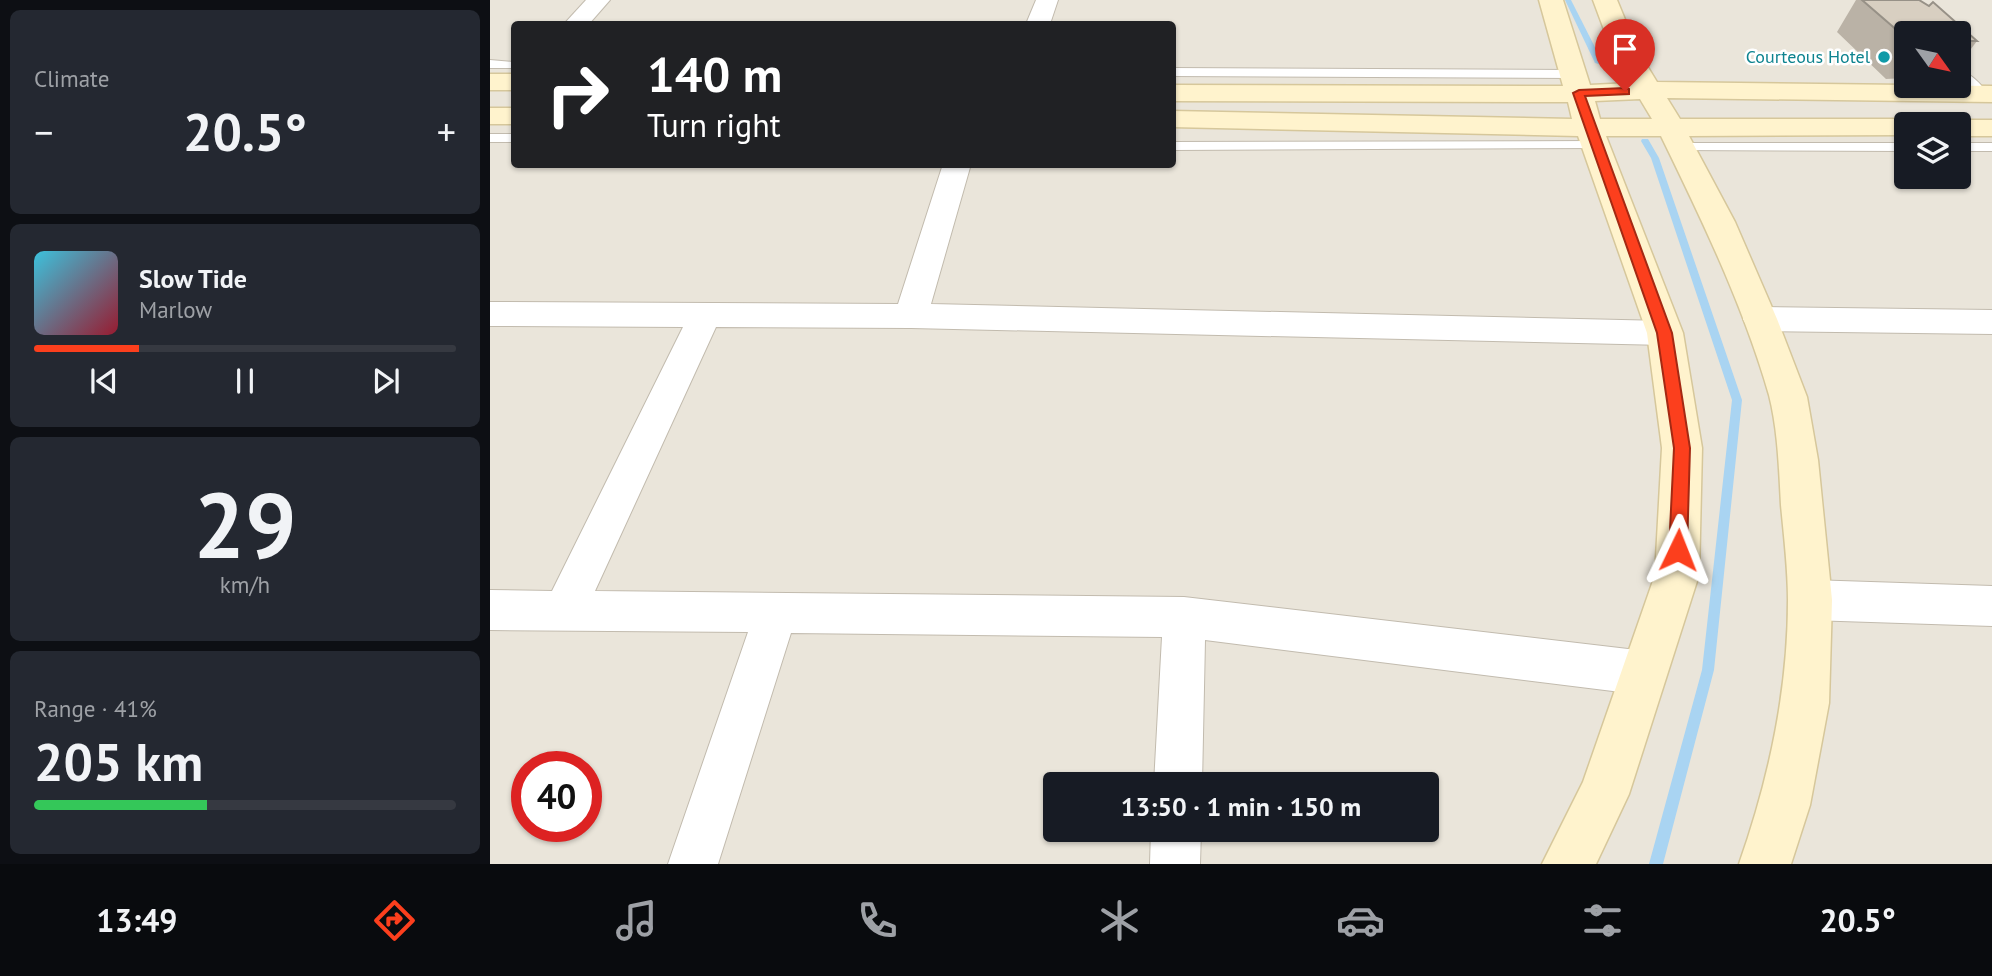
<!DOCTYPE html>
<html lang="en">
<head>
<meta charset="utf-8">
<style>
  body { margin:0; font-family:"PT Sans",sans-serif; background:#242831; color:#f1f3f6; height:100vh; display:flex; flex-direction:column; font-size:26px; white-space:nowrap }
  * { box-sizing:border-box; margin:0 }
  p { font-size:23px; color:#9ea1a6 }
  .icon { flex:none; width:38px; height:38px; fill:none; stroke:currentColor; stroke-width:2; stroke-linecap:round; stroke-linejoin:round }
  .map { position:relative; flex:1; overflow:hidden }
  .sheet { display:flex; flex-direction:column; gap:10px; padding:10px; background:#0d0f14; width:490px }
  .sheet>* { flex:none }
  .guide { position:absolute; left:21px; top:21px; width:665px; height:147px; border-radius:7px; box-shadow:0 2px 5px #0004; background:#202124; color:#fff; overflow:hidden }
  .needle { width:46px; rotate:123deg }
  .buttons { position:absolute; left:1404px; top:21px; display:grid; gap:14px }
  .buttons a { display:grid; place-items:center; width:77px; height:77px; border-radius:7px; background:#171b24; box-shadow:0 2px 5px #0004; font-size:35px }
  .speed { position:absolute; left:21px; top:751px; display:flex; gap:14px; font-size:35px; font-weight:700; text-align:center }
  .speed>* { display:grid; place-content:center; width:91px; height:91px; border-radius:50%; background:#171b24; box-shadow:0 2px 5px #0004; line-height:1 }
  .speed .limit { border:10px solid #d22; background:#fff; color:#111 }
  .pin { position:absolute; display:grid; place-items:center; width:60px; height:60px; color:#fff; margin:-72px -30px; border-radius:50% 50% 50% 0; rotate:-45deg; box-shadow:0 0 7px #0007 }
  .pin .icon { rotate:45deg }
  .me { position:absolute; width:77px; margin:-38px; rotate:2deg; stroke-linejoin:round; filter:drop-shadow(0 0 5px #0008) }
  .turn { display:flex; align-items:center; gap:24px; height:147px; padding:0 21px; font-size:32px }
  .turn .icon { width:91px; height:91px; stroke-width:2.5 }
  .turn b { display:block; font-size:49px; line-height:60px }
  .big { font-size:52px; font-weight:700; line-height:1.1 }
  .sheet .card { flex:1; display:flex; flex-direction:column; justify-content:center; gap:10px; min-width:0; padding:0 24px; border-radius:10px; background:#242831 }
  .sheet .dial { align-items:center; gap:0 }
  .dial b { font-size:91px; line-height:1 }
  .song { display:flex; align-items:center; gap:21px }
  .cover { width:84px; height:84px; border-radius:10px; background:linear-gradient(135deg,hsl(190 70% 55%),hsl(350 70% 35%)) }
  .played { height:7px; border-radius:4px; background:linear-gradient(90deg,#fc3f1d 25%,#363941 25%) }
  .keys { display:flex; justify-content:space-around; direction:ltr }
  .heat { display:flex; justify-content:space-between; align-items:center; font-size:38px; direction:ltr }
  .charge { height:10px; border-radius:5px; background:linear-gradient(90deg,#34c759 41%,#363941 0) }
  .trip { position:absolute; left:553px; top:772px; width:396px; height:70px; border-radius:7px; background:#171b24; box-shadow:0 2px 5px #0004; font-weight:700; line-height:70px; text-align:center }
  .dock { display:flex; height:112px; justify-content:space-around; align-items:center; background:#090b0e; color:#9ea1a6 }
  .dock .icon { width:49px; height:49px }
  .dock .current { color:#fc3f1d }
  .dock b { font-size:32px; color:#f1f3f6 }
  main { display:flex; flex:1; min-height:0 }
  .map>svg:first-child { display:block }
  .residential { fill:#eae5da; fill-rule:evenodd }
  .lines { fill:none; stroke-linecap:round; stroke-linejoin:round }
  .stream { fill:#a9d4f2; fill-rule:evenodd }
  .lane-casing { stroke:#c2bbae; stroke-width:2 }
  .street-casing { stroke:#c2bbae; stroke-width:2 }
  .secondary-casing { stroke:#d6c79b; stroke-width:3 }
  .lane { fill:#fff; fill-rule:evenodd }
  .street { fill:#fff; fill-rule:evenodd }
  .secondary { fill:#fff3cd; fill-rule:evenodd }
  .wall { fill:#bab2a6 }
  .building { fill:#d8cfc1; stroke:#979187; stroke-width:2 }
  .route { fill:#fc3f1d; stroke:#a42913; stroke-width:2 }
  .culture-dot { fill:#0f9aa8; stroke:#fff; stroke-width:2.5 }
  .labels { text-anchor:middle; stroke-width:5; stroke-linejoin:round; paint-order:stroke }
  .far-culture-label { font-size:18px; fill:#0d838f; stroke:#fff; text-anchor:end }
</style>
</head>
<body>
<main>
<section class="sheet">
<div class="card"><p>Climate</p>
<div class="heat"><a>−</a><b class="big">20.5°</b><a>+</a></div>
</div>
<div class="card">
<div class="song"><i class="cover"></i><div><b>Slow Tide</b><p>Marlow</p></div></div>
<div class="played"></div>
<div class="keys"><svg class="icon" aria-label="previous" viewBox="0 0 24 24"><path d="M18 5L8 12l10 7zM5 5v14"/></svg><svg class="icon" aria-label="pause" viewBox="0 0 24 24"><path d="M8 5v14M16 5v14"/></svg><svg class="icon" aria-label="next" viewBox="0 0 24 24"><path d="M6 5l10 7-10 7zM19 5v14"/></svg></div>
</div>
<div class="card dial"><b>29</b><p>km/h</p></div>
<div class="card"><p>Range · 41%</p><b class="big">205 km</b><div class="charge"></div></div>
</section>
<div class="map">
<svg width="1502" height="864" viewBox="0 0 1502 864">
  <rect width="100%" height="100%" fill="#f6f3ec"/>
  <path class="residential" d="M 0,0 L 1502,0 L 1502,864 L 0,864 ZM 24,24 L 682,24 L 682,164 L 24,164 ZM 1416,33 L 1468,33 L 1468,86 L 1416,86 ZM 1416,124 L 1468,124 L 1468,177 L 1416,177 ZM 37,766 L 96,766 L 96,826 L 37,826 ZM 565,784 L 936,784 L 936,830 L 565,830 Z"/>
  <g class="lines">
    <g class="stream">
      <polygon points="1075,0 1081,0 1113,63 1112,65 1105,63"/>
      <polygon points="1152,139 1158,139 1169,158 1252,400 1224,670 1173,864 1159,864 1212,670 1242,400 1161,158 1151,141"/>
    </g>
    <defs>
      <g id="lane">
        <polygon points="0,60 24,62 24,68 0,68"/>
        <polygon points="682,68 1083,70 1089,74 1083,78 682,76"/>
        <rect x="0" y="134" width="24" height="8"/>
        <polygon points="1106,141 1111,142 1111,148 682,150 682,142"/>
        <polygon points="1190,143 1416,143 1416,151 1185,150 1183,147"/>
        <rect x="1468" y="143" width="34" height="8"/>
      </g>
      <g id="street">
        <polygon points="96,0 120,0 99,24 74,24"/>
        <polygon points="546,0 568,0 560,24 536,24"/>
        <path d="M 1468,70 C 1481,73 1491,84 1498,94 L 1494,100 L 1476,100 L 1461,86 L 1468,86 Z"/>
        <polygon points="453,164 481,164 441,304 1175,321 1187,324 1192,333 1187,342 1175,345 421,328 226,327 105,591 694,597 1155,651 1171,658 1177,673 1171,688 1155,695 715,640 712,784 664,784 672,637 301,633 228,864 178,864 258,632 0,630 0,590 62,591 193,327 0,326 0,302 408,304"/>
        <polygon points="1270,307 1502,310 1502,334 1270,331 1258,328 1253,319 1258,310"/>
        <polygon points="1320,580 1502,586 1502,626 1320,620 1305,614 1299,600 1305,586"/>
        <polygon points="661,830 711,830 710,864 660,864"/>
      </g>
      <g id="secondary">
        <path d="M 1049,0 L 1073,0 L 1100,85 L 1141,83 L 1122,51 L 1103,0 L 1127,0 L 1148,51 L 1167,82 L 1502,86 L 1502,102 L 1177,98 L 1190,119 L 1416,119 L 1428,124 L 1416,124 L 1416,135 L 1199,136 L 1245,222 L 1287,319 L 1317,397 L 1328,460 L 1342,600 L 1339,703 L 1320,805 L 1301,864 L 1249,864 C 1279,779 1298,691 1298,600 C 1298,569 1294,537 1291,505 C 1289,469 1288,430 1279,395 C 1253,305 1212,220 1171,136 L 1116,136 L 1193,333 L 1212,448 L 1209,575 L 1139,794 L 1106,864 L 1052,864 L 1093,782 L 1165,575 L 1172,448 L 1157,333 L 1088,136 L 682,127 L 682,111 L 1082,119 L 1078,102 L 682,101 L 682,85 L 1073,86 ZM 1150,99 L 1162,119 L 1110,119 L 1105,101 Z"/>
        <rect x="0" y="74" width="24" height="16"/>
        <rect x="0" y="108" width="24" height="16"/>
        <polygon points="1468,120 1502,120 1502,136 1468,136 1468,124 1456,124"/>
      </g>
    </defs>
    <use href="#lane" class="lane-casing"/>
    <use href="#street" class="street-casing"/>
    <use href="#secondary" class="secondary-casing"/>
    <use href="#lane" class="lane"/>
    <use href="#street" class="street"/>
    <use href="#secondary" class="secondary"/>
  </g>
  <polygon class="wall" points="1366,0 1429,0 1487,41 1468,66 1468,33 1416,33 1416,78 1396,79 1347,32"/>
  <polygon class="building" points="1372,0 1429,0 1439,6 1443,2 1487,41 1468,41 1468,33 1416,33 1416,38"/>
  <polygon class="route" points="1135,88 1139,89 1139,94 1095,96 1182,333 1200,448 1197,550 1188,557 1179,550 1184,448 1167,333 1083,93 1089,90"/>
  <circle class="culture-dot" cx="1394" cy="57" r="7"/>
  <g class="labels">
    <g class="far-culture-label">
      <text x="1380" y="63">Courteous Hotel</text>
    </g>
  </g>
</svg>
<div class="buttons">
<a><svg class="needle" viewBox="-14 -14 28 28"><path d="M0-13l5 13h-10z" fill="#e53935"/><path d="M0 13l5-13h-10z" fill="#9ea1a6"/></svg></a>
<a><svg class="icon" aria-label="layers" viewBox="0 0 24 24"><path d="M12 4l9 5-9 5-9-5zM3 14l9 5 9-5"/></svg></a>
</div>
<div class="speed"><div class="limit">40</div></div>
<div class="pin" style="left:1135px;top:91px;background:#d93025"><svg class="icon" aria-label="arrive" viewBox="0 0 24 24"><path d="M6 21V4h12l-3 4 3 4H6"/></svg></div>
<svg class="me" style="left:1188px;top:550px" viewBox="-20 -20 40 40"><path d="M0-17L14 15 0 8-14 15z" fill="#fc3f1d" stroke="#fff" stroke-width="4"/></svg>
<div class="trip">13:50 · 1 min · 150 m</div>
<div class="guide">
<div class="turn"><svg class="icon" aria-label="right" viewBox="0 0 24 24"><path d="M7 20v-9h11M14 6l5 5-5 5"/></svg><div><b>140 m</b>Turn right</div></div>
</div>
</div>
</main>
<nav class="dock">
<b>13:49</b>
<svg class="icon current" aria-label="directions" viewBox="0 0 24 24"><path d="M12 3l9 9-9 9-9-9zM9 14v-3h6M13 9l2 2-2 2"/></svg>
<svg class="icon" aria-label="music" viewBox="0 0 24 24"><path d="M9 18V5l10-2v13"/><circle cx="6" cy="18" r="3"/><circle cx="16" cy="16" r="3"/></svg>
<svg class="icon" aria-label="phone" viewBox="0 0 24 24"><path d="M5 4h4l2 5-3 2q2 4 5 5l2-3 5 2v4C11 20 4 13 5 4z"/></svg>
<svg class="icon" aria-label="climate" viewBox="0 0 24 24"><path d="M12 3v18M4 7l16 10M4 17L20 7"/></svg>
<svg class="icon" aria-label="car" viewBox="0 0 24 24"><path d="M5 17H2v-5l4-1 3-4h7l3 4 3 1v5h-3M9 17h6M6 11h13"/><circle cx="7" cy="17" r="2"/><circle cx="17" cy="17" r="2"/></svg>
<svg class="icon" aria-label="filters" viewBox="0 0 24 24"><path d="M4 7h16M4 17h16"/><circle cx="9" cy="7" r="2"/><circle cx="15" cy="17" r="2"/></svg>
<b>20.5°</b>
</nav>
</body>
</html>
